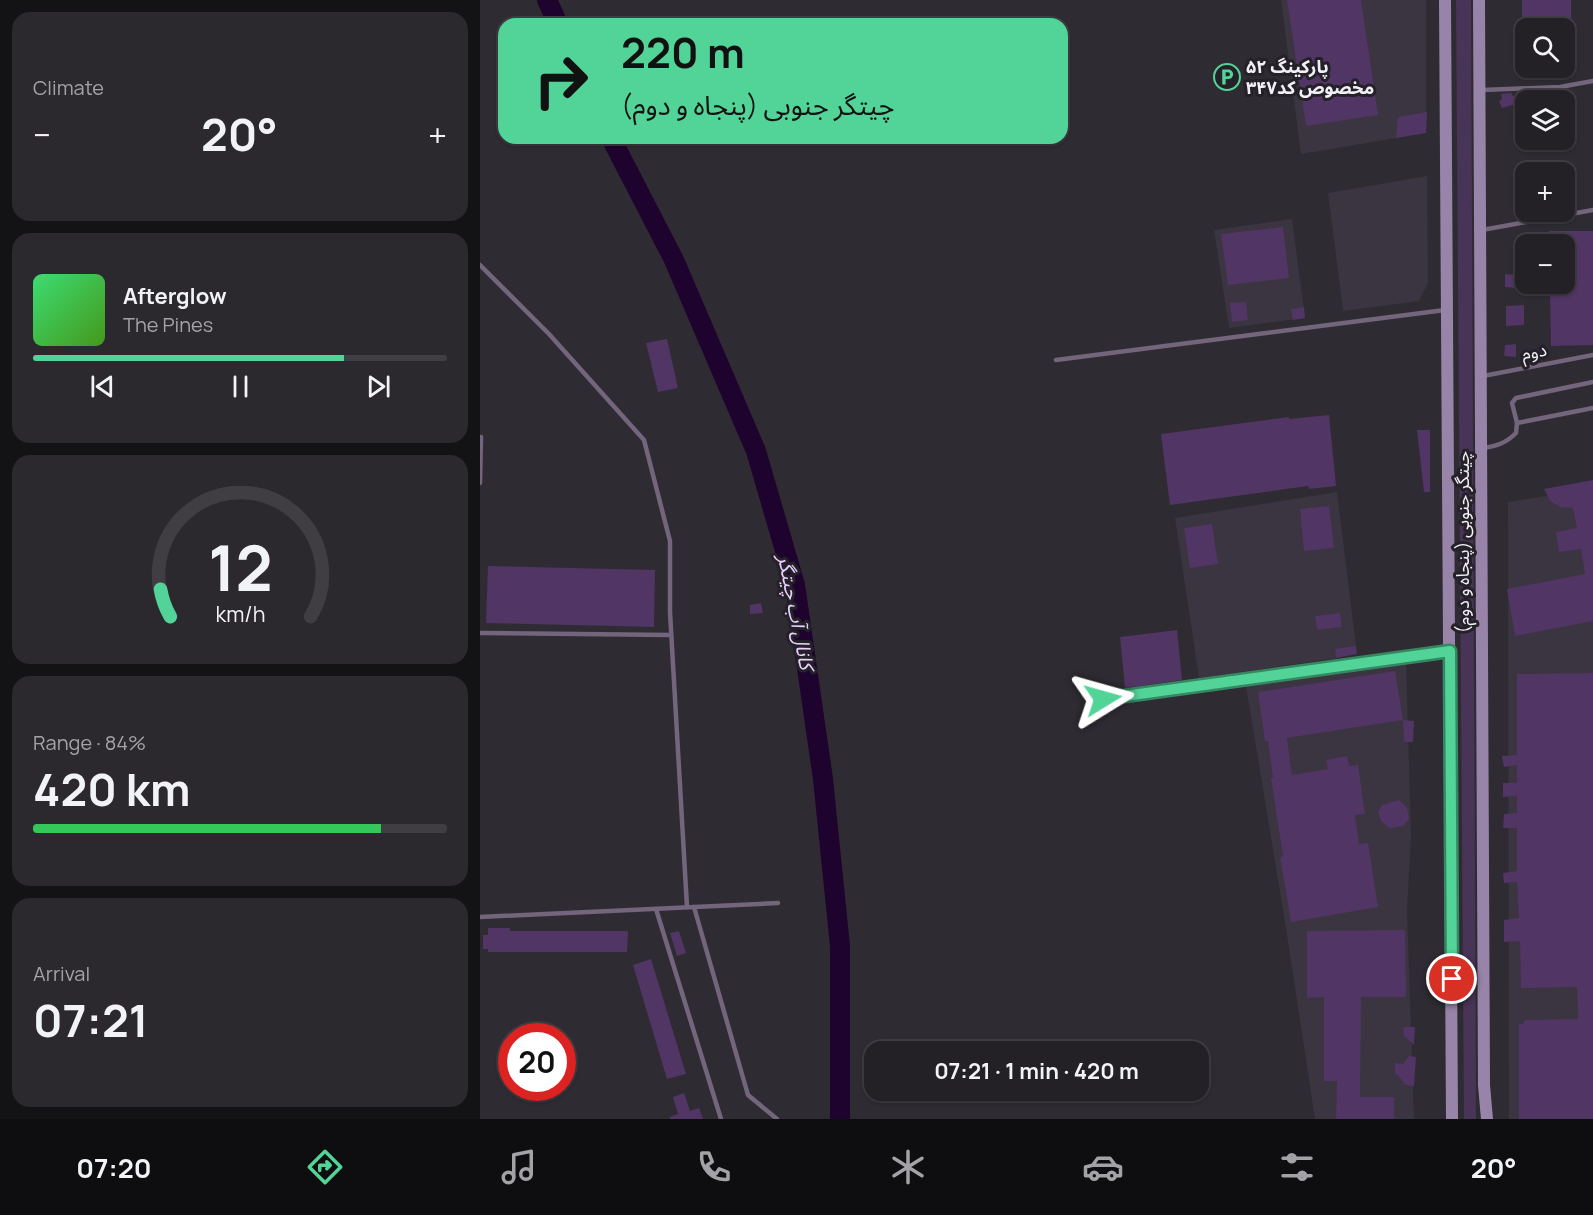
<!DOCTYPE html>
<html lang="en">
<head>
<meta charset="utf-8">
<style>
  body { margin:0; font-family:Manrope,"Noto Sans Arabic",sans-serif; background:#2b282e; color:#f1f3f6; height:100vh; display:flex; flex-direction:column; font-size:22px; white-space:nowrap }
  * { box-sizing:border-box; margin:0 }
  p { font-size:20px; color:#a3a3a7 }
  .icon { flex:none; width:33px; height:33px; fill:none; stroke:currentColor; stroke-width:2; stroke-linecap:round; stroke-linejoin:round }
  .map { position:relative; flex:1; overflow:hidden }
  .side { display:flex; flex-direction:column; gap:12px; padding:12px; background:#131215; width:480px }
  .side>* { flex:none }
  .top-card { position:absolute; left:18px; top:18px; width:570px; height:126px; border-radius:18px; box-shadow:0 2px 4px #0004,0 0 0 2px #403e43; background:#52d397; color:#111; overflow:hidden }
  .fabs { position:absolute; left:1035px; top:18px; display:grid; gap:12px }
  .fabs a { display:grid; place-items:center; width:60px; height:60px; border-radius:12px; background:#232026; box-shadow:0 2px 4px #0004,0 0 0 2px #403e43; font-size:30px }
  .speed { position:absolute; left:18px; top:1023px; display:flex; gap:12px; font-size:30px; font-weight:700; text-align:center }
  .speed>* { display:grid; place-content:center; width:78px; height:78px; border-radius:50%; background:#232026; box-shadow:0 2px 4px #0004,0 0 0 2px #403e43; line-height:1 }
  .speed .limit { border:9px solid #d22; background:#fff; color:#111 }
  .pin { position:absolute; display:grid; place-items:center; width:51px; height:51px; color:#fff; margin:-26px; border:3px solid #fff; border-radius:50%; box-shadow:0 2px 6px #0007 }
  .me { position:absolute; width:66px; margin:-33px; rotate:82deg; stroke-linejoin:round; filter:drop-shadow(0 0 4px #0008) }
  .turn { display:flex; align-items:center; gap:21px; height:126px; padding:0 24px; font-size:27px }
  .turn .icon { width:78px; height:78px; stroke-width:2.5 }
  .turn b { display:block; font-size:42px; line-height:51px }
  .big { font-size:45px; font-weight:700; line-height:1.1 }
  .side .tile { flex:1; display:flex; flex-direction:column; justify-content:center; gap:9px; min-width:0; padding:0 21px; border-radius:18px; background:#2b282e }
  .side .dial { align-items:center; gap:0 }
  .dial svg { height:156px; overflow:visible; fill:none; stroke:#403e43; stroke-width:7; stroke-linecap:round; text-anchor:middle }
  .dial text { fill:#f1f3f6; stroke:none }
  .song { display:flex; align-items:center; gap:18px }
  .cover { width:72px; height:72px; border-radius:9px; background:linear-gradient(135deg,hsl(140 70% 55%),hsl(100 70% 35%)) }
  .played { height:6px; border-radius:3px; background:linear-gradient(90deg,#52d397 75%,#403e43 75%) }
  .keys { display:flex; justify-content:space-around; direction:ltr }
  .heat { display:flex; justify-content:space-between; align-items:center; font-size:33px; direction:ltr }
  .charge { height:9px; border-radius:4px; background:linear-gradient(90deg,#34c759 84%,#403e43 0) }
  .trip { position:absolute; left:384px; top:1041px; width:345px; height:60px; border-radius:18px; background:#232026; box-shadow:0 2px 4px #0004,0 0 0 2px #403e43; font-weight:700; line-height:60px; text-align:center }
  .menu { display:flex; height:96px; justify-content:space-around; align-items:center; background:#0e0d0f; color:#a3a3a7 }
  .menu .icon { width:42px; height:42px }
  .menu .selected { color:#52d397 }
  .menu b { font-size:27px; color:#f1f3f6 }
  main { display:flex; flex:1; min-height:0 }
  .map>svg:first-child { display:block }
  .built { fill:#3b3441 }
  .green { fill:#483456 }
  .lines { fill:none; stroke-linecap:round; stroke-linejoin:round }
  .river { stroke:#1f032f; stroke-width:20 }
  .building { fill:#513565 }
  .lane { stroke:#72657c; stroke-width:4.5 }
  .secondary { stroke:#9884a9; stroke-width:12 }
  .route-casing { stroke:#358962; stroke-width:15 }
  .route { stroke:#52d397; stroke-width:10 }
  .labels { text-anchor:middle; stroke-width:6; stroke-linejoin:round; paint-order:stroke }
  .poi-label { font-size:18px; font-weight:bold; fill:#f2f0f5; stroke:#252129; text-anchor:start }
  .street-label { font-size:18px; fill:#f2f0f5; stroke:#252129 }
  .water-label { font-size:20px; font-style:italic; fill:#ead0ff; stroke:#252129 }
</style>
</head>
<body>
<main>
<section class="side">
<div class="tile"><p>Climate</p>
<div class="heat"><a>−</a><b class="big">20°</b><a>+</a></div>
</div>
<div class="tile">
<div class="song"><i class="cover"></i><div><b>Afterglow</b><p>The Pines</p></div></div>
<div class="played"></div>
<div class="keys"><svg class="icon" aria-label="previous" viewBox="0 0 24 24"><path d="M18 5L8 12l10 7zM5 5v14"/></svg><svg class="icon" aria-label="pause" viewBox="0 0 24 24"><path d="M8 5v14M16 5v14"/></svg><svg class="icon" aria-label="next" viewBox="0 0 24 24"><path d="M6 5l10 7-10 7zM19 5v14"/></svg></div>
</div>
<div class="tile dial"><svg viewBox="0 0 100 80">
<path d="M14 69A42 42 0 1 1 86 69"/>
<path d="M14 69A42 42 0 0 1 9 55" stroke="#52d397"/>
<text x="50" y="56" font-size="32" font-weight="700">12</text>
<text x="50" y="72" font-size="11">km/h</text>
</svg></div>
<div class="tile"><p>Range · 84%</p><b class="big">420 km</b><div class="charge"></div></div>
<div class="tile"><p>Arrival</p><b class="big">07:21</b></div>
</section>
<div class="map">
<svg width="1113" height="1119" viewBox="0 0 1113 1119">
  <rect width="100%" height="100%" fill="#2f2b33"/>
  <g class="built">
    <polygon points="801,0 946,0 946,133 821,154"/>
    <polygon points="947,176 948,283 939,301 863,311 848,193"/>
    <polygon points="812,219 825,318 749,328 734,230"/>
    <polygon points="1113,489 1113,1119 1029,1119 1028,502"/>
    <polygon points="857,492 876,646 857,658 719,678 695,518"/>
    <polygon points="926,662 931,835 927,910 934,1119 835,1119 806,928 766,686"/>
  </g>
  <polygon class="green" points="976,0 991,0 996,1119 984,1119"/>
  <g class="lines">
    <g class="river">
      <polyline points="67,0 78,24"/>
      <polyline points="131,138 194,260 276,451 315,585 343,779 360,946 360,1119"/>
    </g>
  </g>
  <g class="building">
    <polygon points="807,0 881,0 898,115 826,126"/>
    <rect x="1042" y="0" width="49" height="28"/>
    <polygon points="1031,93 1033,96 1037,96 1039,103 1022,108 1019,101 1022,99 1021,94"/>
    <polygon points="947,112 946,133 916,138 918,117"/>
    <polygon points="803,227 809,278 748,285 741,234"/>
    <polygon points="1069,231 1113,231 1113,345 1071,346 1070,294 1084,294 1084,244 1069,244"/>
    <polygon points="1025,274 1037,275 1036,288 1025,287"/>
    <polygon points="766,302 768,320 752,322 750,303"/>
    <polygon points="1044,305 1044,325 1026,326 1026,306"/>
    <polygon points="824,307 825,318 813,320 811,309"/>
    <polygon points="187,339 198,388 178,392 166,343"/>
    <polygon points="1036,344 1036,357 1024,356 1025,345"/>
    <polygon points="849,415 856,486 829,489 828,486 690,505 681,434 809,417 809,419"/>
    <polygon points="937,430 950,430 950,492 944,492"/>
    <polygon points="1113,480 1113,621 1035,636 1027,589 1105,574 1101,549 1079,552 1076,532 1097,528 1093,508 1080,507 1070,501 1064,489"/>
    <polygon points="849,506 854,548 824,551 820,509"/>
    <polygon points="732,524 738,564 710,568 704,528"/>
    <polygon points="8,566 175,570 174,627 6,623"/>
    <polygon points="281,603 283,613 270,614 270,605"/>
    <polygon points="860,613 862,627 837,630 835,616"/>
    <polygon points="697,630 702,680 645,688 640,637"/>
    <polygon points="876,646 877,654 856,658 855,649"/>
    <polygon points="915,671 923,720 807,738 812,775 848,769 846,760 867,756 869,766 878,765 885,814 875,815 879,844 888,843 898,907 811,922 800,857 803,856 791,778 793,778 788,741 785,741 778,692"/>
    <polygon points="1113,673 1113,1119 1039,1119 1039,1024 1043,1024 1045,1020 1098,1019 1097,987 1041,988 1040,941 1024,942 1024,920 1039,918 1037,882 1024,883 1023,873 1037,871 1037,828 1023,828 1024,814 1037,813 1037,796 1023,797 1023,783 1037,783 1037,765 1024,767 1022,756 1037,755 1037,674"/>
    <polygon points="923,720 934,721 933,742 924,742"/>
    <polygon points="919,800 927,808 929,819 923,826 909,828 901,821 898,812 902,805"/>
    <polygon points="8,928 30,928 30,931 148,931 147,952 8,952 8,949 3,949 3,935 8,935"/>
    <polygon points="925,930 926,997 881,997 880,1097 914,1097 914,1119 856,1119 857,1081 844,1081 844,997 827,998 827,931"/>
    <polygon points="199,931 206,953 197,956 190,933"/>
    <polygon points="171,959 206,1074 187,1079 153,965"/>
    <polygon points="923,1027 935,1027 934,1045 924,1036"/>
    <polygon points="929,1056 936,1057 934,1086 925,1085 917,1074 915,1074 915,1063 923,1064"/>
    <polygon points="204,1093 210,1111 219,1108 223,1119 190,1119 190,1117 198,1114 193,1097"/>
  </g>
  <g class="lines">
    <g class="lane">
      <polyline points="1002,90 1080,87 1113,81"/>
      <polyline points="1002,230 1113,210"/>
      <polyline points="0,265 69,334 164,440 190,541 190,612 207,907"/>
      <polyline points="576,360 965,310"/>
      <polyline points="1003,376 1113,355"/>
      <polyline points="1037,423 1113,408"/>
      <path d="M 1003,448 C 1017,446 1026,443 1036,433 L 1037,423 L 1032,403 L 1036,398 L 1113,382"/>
      <polyline points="0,483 1,437"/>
      <polyline points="0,633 191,635"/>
      <polyline points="623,699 967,651"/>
      <polyline points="214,907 268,1095 297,1119"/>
      <polyline points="176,909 241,1119"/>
      <polyline points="0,917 298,903"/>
    </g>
    <g class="secondary">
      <polyline points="965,0 972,1119"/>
      <polyline points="999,0 1004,1085 1007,1119"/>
    </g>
  </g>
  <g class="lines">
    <defs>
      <polyline id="route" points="623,699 970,651 972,979"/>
    </defs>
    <use href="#route" class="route-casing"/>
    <use href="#route" class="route"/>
  </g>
  <defs>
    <symbol id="parking-ring" viewBox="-11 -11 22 22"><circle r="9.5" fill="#252129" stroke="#52d397" stroke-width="1.5"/><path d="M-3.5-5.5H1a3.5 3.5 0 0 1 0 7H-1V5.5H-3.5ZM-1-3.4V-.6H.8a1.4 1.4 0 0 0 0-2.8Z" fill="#52d397"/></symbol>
  </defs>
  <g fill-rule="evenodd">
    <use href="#parking-ring" x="732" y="62" width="30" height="30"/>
  </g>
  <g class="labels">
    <g class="poi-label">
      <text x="766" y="73">پارکینگ ۵۲<tspan x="766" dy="21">مخصوص کد۳۴۷</tspan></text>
    </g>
    <g class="street-label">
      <text transform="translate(1054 352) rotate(-11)" y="6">دوم</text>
      <text transform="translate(983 542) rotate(-90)" y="6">چیتگر جنوبی (پنجاه و دوم)</text>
    </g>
    <g class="water-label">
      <text transform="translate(316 612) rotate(79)" y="7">کانال آب چیتگر</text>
    </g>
  </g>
</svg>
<div class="fabs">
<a><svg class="icon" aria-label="search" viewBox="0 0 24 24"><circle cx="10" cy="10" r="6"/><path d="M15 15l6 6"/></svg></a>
<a><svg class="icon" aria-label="layers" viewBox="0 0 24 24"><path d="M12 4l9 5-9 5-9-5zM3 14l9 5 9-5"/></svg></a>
<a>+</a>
<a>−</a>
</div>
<div class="speed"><div class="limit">20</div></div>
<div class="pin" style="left:972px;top:979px;background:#d93025"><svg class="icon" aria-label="arrive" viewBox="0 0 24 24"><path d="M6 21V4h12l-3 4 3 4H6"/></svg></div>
<svg class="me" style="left:623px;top:699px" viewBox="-20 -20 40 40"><path d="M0-17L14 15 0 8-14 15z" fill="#52d397" stroke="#fff" stroke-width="4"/></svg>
<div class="trip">07:21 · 1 min · 420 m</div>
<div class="top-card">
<div class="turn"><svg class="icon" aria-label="right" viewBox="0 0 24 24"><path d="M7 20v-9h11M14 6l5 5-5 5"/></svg><div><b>220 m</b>چیتگر جنوبی (پنجاه و دوم)</div></div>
</div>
</div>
</main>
<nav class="menu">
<b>07:20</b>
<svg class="icon selected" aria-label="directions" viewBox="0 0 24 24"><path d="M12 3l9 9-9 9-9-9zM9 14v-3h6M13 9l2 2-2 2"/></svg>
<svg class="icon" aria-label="music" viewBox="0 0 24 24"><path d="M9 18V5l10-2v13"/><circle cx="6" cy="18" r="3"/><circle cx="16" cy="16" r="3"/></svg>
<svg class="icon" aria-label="phone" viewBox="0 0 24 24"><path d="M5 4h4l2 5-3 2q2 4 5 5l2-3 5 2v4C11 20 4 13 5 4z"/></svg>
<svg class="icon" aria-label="climate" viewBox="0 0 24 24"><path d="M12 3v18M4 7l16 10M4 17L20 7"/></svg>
<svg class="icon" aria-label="car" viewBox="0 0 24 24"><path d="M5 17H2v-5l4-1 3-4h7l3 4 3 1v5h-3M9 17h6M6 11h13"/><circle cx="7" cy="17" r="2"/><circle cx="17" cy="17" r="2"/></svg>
<svg class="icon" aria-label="filters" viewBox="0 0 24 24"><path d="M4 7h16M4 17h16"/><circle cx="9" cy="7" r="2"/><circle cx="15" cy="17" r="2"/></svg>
<b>20°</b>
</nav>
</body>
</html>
